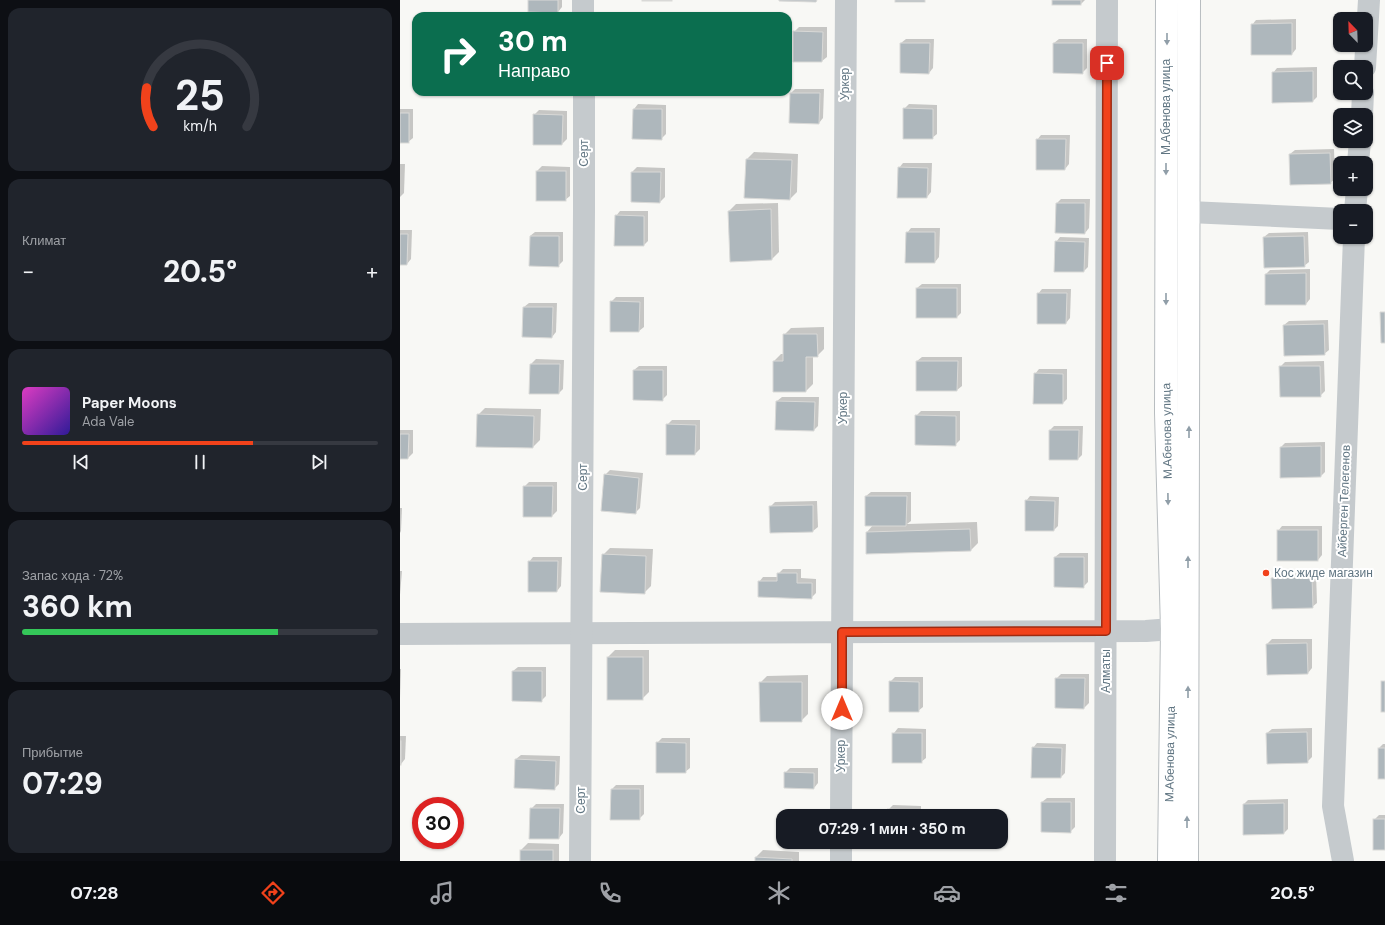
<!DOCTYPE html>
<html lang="ru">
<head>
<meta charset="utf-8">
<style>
  body { margin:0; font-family:"DM Sans",sans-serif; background:#20242c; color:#f1f3f6; height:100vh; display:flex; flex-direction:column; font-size:15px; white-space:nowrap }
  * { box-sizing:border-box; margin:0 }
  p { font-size:13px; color:#9ea1a6 }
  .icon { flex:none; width:22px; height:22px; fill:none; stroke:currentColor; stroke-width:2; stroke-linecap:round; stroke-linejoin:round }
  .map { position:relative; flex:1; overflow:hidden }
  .details { display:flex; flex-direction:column; gap:8px; padding:8px; background:#0d0f14; width:400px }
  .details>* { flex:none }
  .top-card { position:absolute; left:12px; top:12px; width:380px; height:84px; border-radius:12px; box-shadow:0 1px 3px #0004; background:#0b6e4f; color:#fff; overflow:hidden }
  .needle { width:26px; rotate:337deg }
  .tools { position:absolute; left:933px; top:12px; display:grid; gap:8px }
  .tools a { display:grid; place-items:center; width:40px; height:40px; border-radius:8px; background:#171b24; box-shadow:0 1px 3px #0004; font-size:20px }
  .speed { position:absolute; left:12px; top:797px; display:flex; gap:8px; font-size:20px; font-weight:700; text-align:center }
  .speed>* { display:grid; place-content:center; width:52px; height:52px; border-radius:50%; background:#171b24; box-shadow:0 1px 3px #0004; line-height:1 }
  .speed .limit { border:6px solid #d22; background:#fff; color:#111 }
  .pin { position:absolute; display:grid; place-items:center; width:34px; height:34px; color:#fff; margin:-17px; border-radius:8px; box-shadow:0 2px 6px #0006 }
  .me { position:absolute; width:44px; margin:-22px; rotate:0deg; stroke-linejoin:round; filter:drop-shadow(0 0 3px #0008) }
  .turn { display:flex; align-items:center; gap:14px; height:84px; padding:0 20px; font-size:18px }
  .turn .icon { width:52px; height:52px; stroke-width:2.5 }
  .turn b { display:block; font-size:28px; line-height:34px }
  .big { font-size:30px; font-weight:700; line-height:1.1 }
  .details .tile { flex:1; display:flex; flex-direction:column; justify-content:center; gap:6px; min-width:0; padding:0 14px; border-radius:12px; background:#20242c }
  .details .dial { align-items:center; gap:0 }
  .dial svg { height:104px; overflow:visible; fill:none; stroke:#363941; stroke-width:7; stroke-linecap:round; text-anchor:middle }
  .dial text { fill:#f1f3f6; stroke:none }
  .song { display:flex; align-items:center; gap:12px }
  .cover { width:48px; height:48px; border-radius:6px; background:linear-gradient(135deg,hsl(310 70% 55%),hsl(250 70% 35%)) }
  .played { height:4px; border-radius:2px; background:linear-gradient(90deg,#f1421b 65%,#363941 65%) }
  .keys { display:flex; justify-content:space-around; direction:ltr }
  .heat { display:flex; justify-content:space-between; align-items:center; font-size:22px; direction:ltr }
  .charge { height:6px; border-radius:3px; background:linear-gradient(90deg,#34c759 72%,#363941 0) }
  .trip { position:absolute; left:376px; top:809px; width:232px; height:40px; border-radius:12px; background:#171b24; box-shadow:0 1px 3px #0004; font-weight:700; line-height:40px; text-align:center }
  .tab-bar { display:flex; height:64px; justify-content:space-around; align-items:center; background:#090b0e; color:#9ea1a6 }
  .tab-bar .icon { width:28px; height:28px }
  .tab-bar .selected { color:#f1421b }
  .tab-bar b { font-size:18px; color:#f1f3f6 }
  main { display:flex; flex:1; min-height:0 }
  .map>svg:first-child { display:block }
  .shadow { fill:#0003 }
  .building { fill:#aeb7bc; stroke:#d9d9d7 }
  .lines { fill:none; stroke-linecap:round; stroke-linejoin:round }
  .major-casing { stroke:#b8bdc0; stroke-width:24 }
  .minor { stroke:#c5cacd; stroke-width:22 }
  .major { stroke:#fff; stroke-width:22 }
  .oneway { fill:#909ea8 }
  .route-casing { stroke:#9d2b12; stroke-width:10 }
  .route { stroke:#f1421b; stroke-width:7 }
  .poi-dot { fill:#f1421b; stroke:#fff; stroke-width:1.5 }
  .labels { text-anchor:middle; stroke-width:4; stroke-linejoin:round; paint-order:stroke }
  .street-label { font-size:12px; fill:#607582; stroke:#fff }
  .poi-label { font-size:12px; fill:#607582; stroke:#fff; text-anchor:start }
</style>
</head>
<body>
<main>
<section class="details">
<div class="tile dial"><svg viewBox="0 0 100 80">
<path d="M14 69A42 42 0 1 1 86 69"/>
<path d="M14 69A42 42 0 0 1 9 39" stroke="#f1421b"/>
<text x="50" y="56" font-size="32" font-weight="700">25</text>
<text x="50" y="72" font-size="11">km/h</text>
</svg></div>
<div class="tile"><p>Климат</p>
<div class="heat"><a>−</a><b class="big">20.5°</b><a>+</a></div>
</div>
<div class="tile">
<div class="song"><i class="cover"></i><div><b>Paper Moons</b><p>Ada Vale</p></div></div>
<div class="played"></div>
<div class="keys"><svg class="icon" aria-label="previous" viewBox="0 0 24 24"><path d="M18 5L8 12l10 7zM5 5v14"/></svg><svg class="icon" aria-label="pause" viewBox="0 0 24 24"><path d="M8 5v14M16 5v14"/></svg><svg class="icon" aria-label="next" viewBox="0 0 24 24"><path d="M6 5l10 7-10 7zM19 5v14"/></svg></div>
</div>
<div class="tile"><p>Запас хода · 72%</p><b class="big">360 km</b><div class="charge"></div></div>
<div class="tile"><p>Прибытие</p><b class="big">07:29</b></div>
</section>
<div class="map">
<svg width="985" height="861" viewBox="0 0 985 861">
  <rect width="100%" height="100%" fill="#f8f8f5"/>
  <g class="shadow">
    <polygon points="129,0 162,0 162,7 158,12"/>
    <polygon points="653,0 685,0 681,4"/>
    <polygon points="896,19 896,49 892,54 852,25 856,20"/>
    <polygon points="399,27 427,27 427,57 422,61 394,61 394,32"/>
    <polygon points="506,39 534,39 533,68 529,73 501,43"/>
    <polygon points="659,39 687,39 687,68 682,73 654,43"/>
    <polygon points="917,67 917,97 913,101 873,73 877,68"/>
    <polygon points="395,89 424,89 423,118 419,123 391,93"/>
    <polygon points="238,104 266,105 266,134 261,139 234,109"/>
    <polygon points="509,104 537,105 537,134 532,138 504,109"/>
    <polygon points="0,109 13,109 13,138 8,142 0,142"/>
    <polygon points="139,110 167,111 167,139 162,144 134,115"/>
    <polygon points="641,135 670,135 669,164 665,169 637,140"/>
    <polygon points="934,149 935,179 930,183 890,154 895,150"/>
    <polygon points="354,152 398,154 397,192 390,199 345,197 347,159"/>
    <polygon points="503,163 532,163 531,192 527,197 499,168"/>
    <polygon points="0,164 5,164 4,193 0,197"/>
    <polygon points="142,166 170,167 170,196 165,200 137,200 137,171"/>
    <polygon points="237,167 265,168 265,197 260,202 232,201 232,172"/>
    <polygon points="661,199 690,199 689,228 685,233 657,203"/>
    <polygon points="378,203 379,252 372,259 329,211 336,204"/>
    <polygon points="220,211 248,211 248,241 244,245 216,216"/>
    <polygon points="511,228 540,228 539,257 535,262 507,233"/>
    <polygon points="0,230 12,230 11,259 7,264 0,264"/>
    <polygon points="135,232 163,232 163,261 158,266 130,236"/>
    <polygon points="908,232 909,262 904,266 864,237 869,233"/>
    <polygon points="660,237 689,238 688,267 684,271 656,242"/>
    <polygon points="910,269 910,299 906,304 866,274 870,270"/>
    <polygon points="522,284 561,284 561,313 557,317 517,288"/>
    <polygon points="642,289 671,289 670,318 666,323 638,294"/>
    <polygon points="216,297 244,297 244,327 239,331 211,302"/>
    <polygon points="129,303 157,303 156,332 152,337 124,307"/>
    <polygon points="928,320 929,350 924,354 884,325 889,321"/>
    <polygon points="424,327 424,349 417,356 413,356 413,384 406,391 374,361 381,354 384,354 384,335 391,328"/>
    <polygon points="522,357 562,357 562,386 557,390 517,361"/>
    <polygon points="136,359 164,360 163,389 159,393 131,364"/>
    <polygon points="924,361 925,391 920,396 880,367 885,362"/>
    <polygon points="239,366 267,366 267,395 262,400 234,370"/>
    <polygon points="639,369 667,369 667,399 663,403 635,374"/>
    <polygon points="382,397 419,397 418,426 414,430 377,401"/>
    <polygon points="85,408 141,409 140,440 133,447 78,415"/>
    <polygon points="521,411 560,411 560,440 555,445 516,416"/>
    <polygon points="272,420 300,420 300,449 295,454 267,425"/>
    <polygon points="654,426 683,426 682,455 678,459 650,430"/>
    <polygon points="0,430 13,430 13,453 8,458 0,458"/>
    <polygon points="925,442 925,472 921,476 881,447 885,443"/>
    <polygon points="210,470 243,473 240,508 235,513 205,475"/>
    <polygon points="129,482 157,482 157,511 152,516 124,487"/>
    <polygon points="471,492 511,492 511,521 507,524 577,522 578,543 571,550 467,532 473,525 466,496"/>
    <polygon points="630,496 659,497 658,526 654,530 626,501"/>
    <polygon points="417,501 418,527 413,531 370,507 375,502"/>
    <polygon points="0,508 2,508 1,531 0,533"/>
    <polygon points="882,526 922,526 922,555 918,560 878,531"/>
    <polygon points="210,548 253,549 251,586 244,593 203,555"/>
    <polygon points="660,553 688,553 688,582 683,587 655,557"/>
    <polygon points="133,557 162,557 161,586 157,591 129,562"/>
    <polygon points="383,569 401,569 401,578 416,579 416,593 411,598 359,582 363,577 378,577 378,574"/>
    <polygon points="0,571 2,571 0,595"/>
    <polygon points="916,573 917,603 912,607 872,578 877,574"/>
    <polygon points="872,639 912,639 912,668 908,673 868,674 867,644"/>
    <polygon points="215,650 249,650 249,692 242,699 208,657"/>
    <polygon points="118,667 146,667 146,696 141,701 113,671"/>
    <polygon points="0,669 1,669 0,698"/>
    <polygon points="661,674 689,674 689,703 684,708 656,707 656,679"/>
    <polygon points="408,675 408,714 401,721 360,683 367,676"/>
    <polygon points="495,677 523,677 523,707 518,711 490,682"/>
    <polygon points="498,728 526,729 526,758 521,762 493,762 494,733"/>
    <polygon points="912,728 912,757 907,762 867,733 872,729"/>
    <polygon points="0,736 6,736 5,759 1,764"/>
    <polygon points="262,738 290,738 290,768 285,772 257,743"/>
    <polygon points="637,743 666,744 665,773 661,777 633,748"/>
    <polygon points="983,744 985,744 985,778 979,748"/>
    <polygon points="121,755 160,756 159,784 154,789 116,759"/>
    <polygon points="390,768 418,768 418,783 414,788 385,773"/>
    <polygon points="216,785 244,785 244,814 239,819 212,789"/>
    <polygon points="647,798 675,798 675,827 670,832 642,802"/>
    <polygon points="888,799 888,829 884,833 844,804 848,800"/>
    <polygon points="136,804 164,804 163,833 159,838 131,809"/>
    <polygon points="493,805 521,806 521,816 488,816 488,810"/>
    <polygon points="402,812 431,812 431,816 398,816"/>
    <polygon points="979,815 985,815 985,849 974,820"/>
    <polygon points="128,843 159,844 159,861 121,861 121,850"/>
    <polygon points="363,850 399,852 399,861 356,861 356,857"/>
  </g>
  <g class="building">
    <polygon points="128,0 158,0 158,13 128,12"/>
    <rect x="242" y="0" width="30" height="1"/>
    <polygon points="379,0 417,0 416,2 379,1"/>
    <rect x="495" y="0" width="30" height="2"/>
    <rect x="652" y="0" width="29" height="5"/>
    <polygon points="892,23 892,55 851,55 851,24"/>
    <polygon points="393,31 423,32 422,62 393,62"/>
    <polygon points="500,43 530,43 529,74 500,73"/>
    <polygon points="653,43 683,43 683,74 653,73"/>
    <polygon points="913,71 913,102 872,103 872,72"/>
    <polygon points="390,93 420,93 419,124 389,123"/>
    <polygon points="503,108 533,109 533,139 503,139"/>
    <polygon points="233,109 262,109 262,140 232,139"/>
    <rect x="0" y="113" width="9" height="30"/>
    <polygon points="133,114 163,115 162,145 133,145"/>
    <polygon points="636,139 666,139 665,170 636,170"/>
    <polygon points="930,153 931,184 890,185 889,154"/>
    <polygon points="346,159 392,160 390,200 344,198"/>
    <polygon points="498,167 528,168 527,198 497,198"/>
    <rect x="136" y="171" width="30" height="30"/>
    <polygon points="231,172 261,172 260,203 231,202"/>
    <polygon points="656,203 685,203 685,234 655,233"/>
    <polygon points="371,209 372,260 330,262 328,211"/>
    <polygon points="215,215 244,216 244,246 214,246"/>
    <polygon points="506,232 535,232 535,263 505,263"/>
    <polygon points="0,234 8,234 7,265 0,265"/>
    <polygon points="130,236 159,236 159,267 129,266"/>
    <polygon points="904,236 905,267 864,268 863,237"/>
    <polygon points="655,241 685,242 684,272 654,272"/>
    <polygon points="906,273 906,305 865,305 865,274"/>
    <rect x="516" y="288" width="41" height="30"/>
    <polygon points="637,293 667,293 666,324 637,324"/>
    <polygon points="210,301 240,302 239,332 210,332"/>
    <polygon points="123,307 153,307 152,338 122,337"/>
    <polygon points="980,312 985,312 985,343 981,343"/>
    <polygon points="924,324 925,355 884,356 883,325"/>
    <polygon points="383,334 417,334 418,357 406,357 406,392 373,392 373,361 383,361"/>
    <polygon points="516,361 558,361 557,391 516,391"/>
    <polygon points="130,364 160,364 159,394 129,394"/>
    <polygon points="879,366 920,366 921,397 880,397"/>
    <polygon points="233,370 263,370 263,401 233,400"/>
    <polygon points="634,373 663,374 663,404 633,404"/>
    <polygon points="376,401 415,402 414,431 375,430"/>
    <polygon points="77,414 134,416 133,448 76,447"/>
    <polygon points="515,415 556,416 556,446 515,445"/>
    <polygon points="266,424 296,425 295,455 266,455"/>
    <polygon points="649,430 679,430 678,460 649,460"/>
    <polygon points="0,434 9,434 8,459 0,459"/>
    <polygon points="921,446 921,477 880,478 880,447"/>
    <polygon points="204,474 239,478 236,514 201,511"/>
    <polygon points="123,486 153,486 152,517 123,517"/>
    <polygon points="465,496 507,496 506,526 465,526"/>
    <polygon points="625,500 655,501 654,531 625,531"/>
    <polygon points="413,505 413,532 370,533 369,506"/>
    <polygon points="570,529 571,551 466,554 466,532"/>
    <rect x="877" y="530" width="41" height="31"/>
    <polygon points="202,554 246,556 245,594 200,592"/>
    <polygon points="654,557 684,557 684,588 654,587"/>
    <polygon points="128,561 158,561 157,592 128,592"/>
    <polygon points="377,573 397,573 397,583 412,583 412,599 358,597 358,581 377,581"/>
    <polygon points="912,577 913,608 872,609 871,578"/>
    <polygon points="907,643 908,674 867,675 866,644"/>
    <rect x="207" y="657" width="36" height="43"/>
    <polygon points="112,671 142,671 142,702 112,701"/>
    <polygon points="655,678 685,678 684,709 655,708"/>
    <polygon points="489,681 519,682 519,712 489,712"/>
    <rect x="981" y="681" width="4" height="31"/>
    <polygon points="359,682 402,682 402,722 360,722"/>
    <polygon points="907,732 908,763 867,764 866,733"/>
    <rect x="492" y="733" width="30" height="30"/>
    <rect x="0" y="741" width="1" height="24"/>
    <polygon points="256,742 286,743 286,773 256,773"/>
    <polygon points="632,747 662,748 661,778 631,778"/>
    <rect x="978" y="748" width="7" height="31"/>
    <polygon points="115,759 156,761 155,790 114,788"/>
    <polygon points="384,772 414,773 414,789 384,788"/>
    <polygon points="211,789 240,789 240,820 210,820"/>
    <polygon points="641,802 671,802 671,833 641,832"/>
    <polygon points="884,803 884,834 843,835 843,804"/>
    <polygon points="130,808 160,808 159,839 129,839"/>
    <polygon points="487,809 517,810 517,816 487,816"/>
    <rect x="973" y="819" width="12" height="31"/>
    <polygon points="396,842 426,842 426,847 396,846"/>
    <rect x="120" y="850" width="33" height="11"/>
    <polygon points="355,857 392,859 392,861 355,861"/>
  </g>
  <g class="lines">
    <defs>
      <g id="major">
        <polyline points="767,0 766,413 772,629 769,861"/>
        <polyline points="787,861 789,0"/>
      </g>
    </defs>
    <use href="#major" class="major-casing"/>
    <g class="minor">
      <polyline points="183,0 183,16"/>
      <polyline points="965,67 969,0"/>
      <polyline points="962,115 963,93"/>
      <polyline points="958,163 960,141"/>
      <polyline points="955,211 957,189"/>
      <polyline points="789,212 940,219"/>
      <polyline points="0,634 746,631 772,629"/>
      <polyline points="441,816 446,0"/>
      <polyline points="180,861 184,210 184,92"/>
      <polyline points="441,861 441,842"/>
      <polyline points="705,861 707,0"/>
      <polyline points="943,861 933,806 954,237"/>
    </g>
    <use href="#major" class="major"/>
  </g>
  <defs><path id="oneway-solid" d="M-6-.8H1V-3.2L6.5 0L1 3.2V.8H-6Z"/></defs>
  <g class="oneway">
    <use href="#oneway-solid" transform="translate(767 39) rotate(90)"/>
    <use href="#oneway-solid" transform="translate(766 169) rotate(90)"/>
    <use href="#oneway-solid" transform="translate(766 299) rotate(90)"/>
    <use href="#oneway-solid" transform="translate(789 432) rotate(-90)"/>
    <use href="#oneway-solid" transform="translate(768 499) rotate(89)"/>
    <use href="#oneway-solid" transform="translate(788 562) rotate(-90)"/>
    <use href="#oneway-solid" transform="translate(788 692) rotate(-90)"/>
    <use href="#oneway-solid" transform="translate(787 822) rotate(-90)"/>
  </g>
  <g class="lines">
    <defs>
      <polyline id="route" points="442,709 442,632 706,631 707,63"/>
    </defs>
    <use href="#route" class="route-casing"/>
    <use href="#route" class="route"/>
  </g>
  <circle class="poi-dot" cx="866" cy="573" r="4"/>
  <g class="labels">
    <g class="street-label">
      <text transform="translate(445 84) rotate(-90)" y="4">Уркер</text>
      <text transform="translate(766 107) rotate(-90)" y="4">М.Абенова улица</text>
      <text transform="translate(184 153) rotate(-90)" y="4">Серт</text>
      <text transform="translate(443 408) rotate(-90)" y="4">Уркер</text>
      <text transform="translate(767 431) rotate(-91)" y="4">М.Абенова улица</text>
      <text transform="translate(183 477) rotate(-90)" y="4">Серт</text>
      <text transform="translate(944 501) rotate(-88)" y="4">Айберген Телегенов</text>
      <text transform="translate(706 671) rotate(-90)" y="4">Алматы</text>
      <text transform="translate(770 754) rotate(-89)" y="4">М.Абенова улица</text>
      <text transform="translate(441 756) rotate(-90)" y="4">Уркер</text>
      <text transform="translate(181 800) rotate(-90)" y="4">Серт</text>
    </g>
    <g class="poi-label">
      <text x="874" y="577">Кос жиде магазин</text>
    </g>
  </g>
</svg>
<div class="tools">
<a><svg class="needle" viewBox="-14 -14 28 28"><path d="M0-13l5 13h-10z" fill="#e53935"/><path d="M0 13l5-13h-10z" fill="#9ea1a6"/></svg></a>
<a><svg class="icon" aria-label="search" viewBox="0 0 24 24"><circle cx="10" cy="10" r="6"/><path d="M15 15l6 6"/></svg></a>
<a><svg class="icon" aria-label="layers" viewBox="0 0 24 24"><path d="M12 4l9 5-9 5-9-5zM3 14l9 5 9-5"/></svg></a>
<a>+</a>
<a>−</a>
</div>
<div class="speed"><div class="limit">30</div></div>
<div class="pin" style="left:707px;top:63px;background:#d93025"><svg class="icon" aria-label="arrive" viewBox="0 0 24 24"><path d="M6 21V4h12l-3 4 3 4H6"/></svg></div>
<svg class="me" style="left:442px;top:709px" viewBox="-20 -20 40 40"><circle r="19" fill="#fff"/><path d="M0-13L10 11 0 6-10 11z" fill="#f1421b"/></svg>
<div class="trip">07:29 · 1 мин · 350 m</div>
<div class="top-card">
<div class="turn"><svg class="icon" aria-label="right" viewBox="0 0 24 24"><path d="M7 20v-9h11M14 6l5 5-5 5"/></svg><div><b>30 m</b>Направо</div></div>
</div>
</div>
</main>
<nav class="tab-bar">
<b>07:28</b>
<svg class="icon selected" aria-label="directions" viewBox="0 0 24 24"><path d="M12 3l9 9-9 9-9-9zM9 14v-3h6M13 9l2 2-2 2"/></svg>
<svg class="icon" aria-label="music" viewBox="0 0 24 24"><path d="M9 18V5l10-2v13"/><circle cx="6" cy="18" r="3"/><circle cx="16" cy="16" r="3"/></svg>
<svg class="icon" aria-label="phone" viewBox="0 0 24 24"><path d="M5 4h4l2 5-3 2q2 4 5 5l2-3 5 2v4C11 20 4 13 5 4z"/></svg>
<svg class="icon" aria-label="climate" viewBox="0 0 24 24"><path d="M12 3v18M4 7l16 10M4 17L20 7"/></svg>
<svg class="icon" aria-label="car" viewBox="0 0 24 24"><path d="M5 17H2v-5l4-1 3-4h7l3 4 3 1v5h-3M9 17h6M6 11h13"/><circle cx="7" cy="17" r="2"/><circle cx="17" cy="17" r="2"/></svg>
<svg class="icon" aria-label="filters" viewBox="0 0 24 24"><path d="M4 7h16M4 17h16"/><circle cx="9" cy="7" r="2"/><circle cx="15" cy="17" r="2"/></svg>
<b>20.5°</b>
</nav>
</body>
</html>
